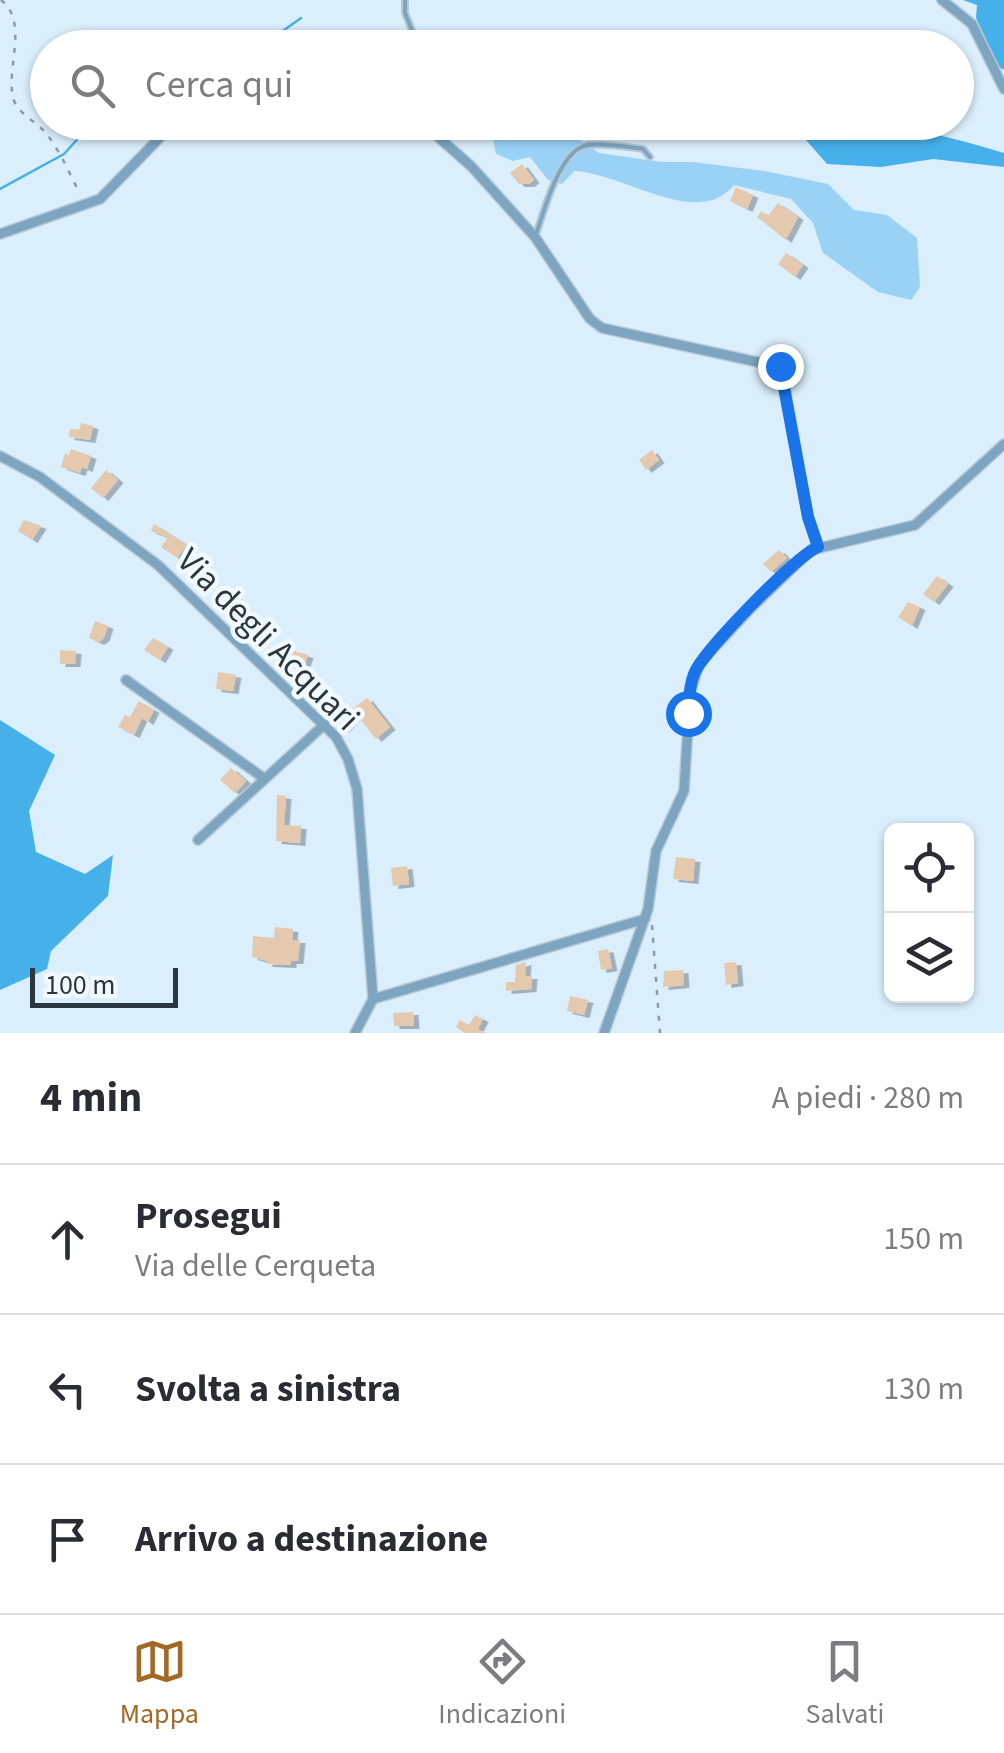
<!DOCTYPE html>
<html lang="it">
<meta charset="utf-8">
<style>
body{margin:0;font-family:"Source Sans 3",sans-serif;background:#f7f7f7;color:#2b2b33}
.controls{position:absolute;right:30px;bottom:30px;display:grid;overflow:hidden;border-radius:15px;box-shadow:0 2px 8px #0004}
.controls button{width:90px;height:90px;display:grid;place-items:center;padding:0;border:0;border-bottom:2px solid #e1e1e2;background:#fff;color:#2b2b33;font:50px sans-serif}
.scale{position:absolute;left:30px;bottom:25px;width:148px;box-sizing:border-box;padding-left:10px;border:5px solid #2a3740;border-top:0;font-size:28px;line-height:35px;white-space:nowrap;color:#2a3740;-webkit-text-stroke:8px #f2f9fd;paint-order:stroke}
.stop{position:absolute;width:30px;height:30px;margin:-22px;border:8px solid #1a73e8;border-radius:50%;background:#fff}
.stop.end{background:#1a73e8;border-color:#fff;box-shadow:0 2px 10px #0008}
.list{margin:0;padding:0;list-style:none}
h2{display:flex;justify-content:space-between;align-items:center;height:130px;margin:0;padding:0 40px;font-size:42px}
h2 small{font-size:32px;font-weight:400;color:#7c7c81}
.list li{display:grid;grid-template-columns:65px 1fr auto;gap:30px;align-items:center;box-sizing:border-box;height:150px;padding:0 40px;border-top:2px solid #e1e1e2}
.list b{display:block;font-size:38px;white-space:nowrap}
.list p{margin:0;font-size:32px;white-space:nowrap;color:#7c7c81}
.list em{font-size:32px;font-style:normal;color:#7c7c81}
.icon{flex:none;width:55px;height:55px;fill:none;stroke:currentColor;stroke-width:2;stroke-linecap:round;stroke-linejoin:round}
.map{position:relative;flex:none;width:1004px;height:1033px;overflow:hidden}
.search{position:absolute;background:#fff;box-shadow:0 2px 8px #0004;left:30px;right:30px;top:30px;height:110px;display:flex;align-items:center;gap:25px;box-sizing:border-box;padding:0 35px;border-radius:55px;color:#7c7c81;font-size:38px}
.sheet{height:580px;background:#fff}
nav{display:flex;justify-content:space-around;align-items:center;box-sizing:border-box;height:140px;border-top:2px solid #e1e1e2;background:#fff;font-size:28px;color:#7c7c81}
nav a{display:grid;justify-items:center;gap:5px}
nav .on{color:#a26926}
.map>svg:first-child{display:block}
.green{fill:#9ad2f6}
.forest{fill:#46b0eb}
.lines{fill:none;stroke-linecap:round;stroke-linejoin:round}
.stream{stroke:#45afea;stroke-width:2.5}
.building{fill:#e4c9af;filter:url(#shadow)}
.lane-casing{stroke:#b7c9d6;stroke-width:8}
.street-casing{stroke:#b7c9d6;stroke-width:12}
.path{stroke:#8a9ba6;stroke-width:2.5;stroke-dasharray:5 8;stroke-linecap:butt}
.lane{stroke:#7da5bf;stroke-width:4}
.street{stroke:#7da5bf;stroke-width:9}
.route{stroke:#1a73e8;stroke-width:12}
.labels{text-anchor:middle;stroke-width:9;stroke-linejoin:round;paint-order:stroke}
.street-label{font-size:35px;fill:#2a3740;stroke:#f2f9fd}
</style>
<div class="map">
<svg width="1004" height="1033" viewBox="0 0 1004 1033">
<defs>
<filter id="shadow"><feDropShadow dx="5.5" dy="3" stdDeviation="0" flood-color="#0004"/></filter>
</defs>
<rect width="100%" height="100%" fill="#daeefb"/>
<path class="green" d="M557,136L576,137L599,153L663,162H693L765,171L828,184L854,210L887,215L917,238L920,287L911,300L878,292L823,253L813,223L791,199L734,185C697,230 625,173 574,171L562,184L548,180L530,157L513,161L496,154L493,138Z"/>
<path class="forest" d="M963,0H1004V70L997,66L976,18L977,5Z
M804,123C828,122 868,117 891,123C928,133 966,141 1004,153V167L933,159L881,167L827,164L806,140L801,129Z
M0,720L55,755L29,811L36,852L85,874L113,855L108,896L51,951L47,969L0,990Z"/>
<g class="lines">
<path class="stream" d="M238,48L277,35L301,18
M0,189L64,154L93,122"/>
</g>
<path class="building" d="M522,164L534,180L529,184H519L510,173Z
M736,187L753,195L747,209L730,201Z
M778,203L798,217L786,240L757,217L761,211L768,216Z
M786,253L803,265L795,277L778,264Z
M81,423L93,426L90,440L69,437L70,429L79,430Z
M71,449L91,456L87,469L82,467L80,473L61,467L65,453L69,455Z
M652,450L659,460L646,470L639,460Z
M106,470L118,480L103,498L91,488Z
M24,520L41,526L32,540L18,531Z
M154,524L187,545L177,558L161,547L168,537L151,531Z
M779,550L787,558L771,572L763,564Z
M937,576L948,584L934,602L923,594Z
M908,602L920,607L912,626L898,617Z
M95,621L108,626L104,638L99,642L89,638Z
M153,638L168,647L160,660L144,650Z
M60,650L76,651L75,664H60Z
M290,650L308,655L304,667L286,662Z
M218,672L236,675L233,691L216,689Z
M367,698L390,727L376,739L357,715L343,730L334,723Z
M139,701L154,710L148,722L142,718L134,735L118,727L125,715L130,717Z
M231,768L246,781L235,793L220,780Z
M277,795L286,796L284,825L301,826L300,843L276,841Z
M676,857L695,859L693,881L673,879Z
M407,866L409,884L393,886L391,868Z
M275,927L293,929L292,940H300L298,961H291V965L267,964V961L252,957L253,936L274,938Z
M608,949L612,968L601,970L598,951Z
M526,962L525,976H532L531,989L506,991V982H515L516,965Z
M736,962L738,983L726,985L724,963Z
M683,970L684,985L663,987L664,971Z
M570,996L588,1000L584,1015L567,1011Z
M413,1012L414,1026H394L393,1013Z
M475,1015L483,1019L478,1029L486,1033H465L456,1027L460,1020L469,1025Z"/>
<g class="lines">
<g class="lane-casing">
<path id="lane" d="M405,0V13L419,48
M535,237C544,213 559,149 588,145C605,143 625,147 643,149L650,157"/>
</g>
<g class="street-casing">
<path id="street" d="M942,0L972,24L1004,89
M421,122L471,166L535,237L590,319L602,328L781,367L808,517L819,547
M0,234L100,199L175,122
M0,456L40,477L158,565L336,737L348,759L357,789L373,999
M126,680L265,779
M198,840L325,724
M355,1033L373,999L645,919
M604,1033L648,909L656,851L684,791L690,693L699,664L751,608L811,550L915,525L1004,444"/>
</g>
<path class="path" d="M1,0C29,22 6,67 13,98C18,114 34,120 45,132C59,149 70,174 80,194
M652,925L660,1033"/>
<use href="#lane" class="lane"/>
<use href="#street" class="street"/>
</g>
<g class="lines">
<path class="route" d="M688,713C689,700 689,686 694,674C703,651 796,556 818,547L808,517L780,366"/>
</g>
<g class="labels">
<g class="street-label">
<text transform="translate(269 639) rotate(45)" y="12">Via degli Acquari</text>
</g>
</g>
</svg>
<div class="controls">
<button><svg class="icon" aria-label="locate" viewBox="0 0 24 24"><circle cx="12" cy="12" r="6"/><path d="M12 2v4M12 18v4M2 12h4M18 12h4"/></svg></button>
<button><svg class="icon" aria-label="layers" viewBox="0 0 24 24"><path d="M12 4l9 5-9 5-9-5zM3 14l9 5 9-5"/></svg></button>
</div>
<div class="scale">100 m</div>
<div class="stop" style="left:688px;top:713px"></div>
<div class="stop end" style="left:780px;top:366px"></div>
<div class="search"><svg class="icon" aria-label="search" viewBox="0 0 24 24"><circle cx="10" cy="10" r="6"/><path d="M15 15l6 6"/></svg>Cerca qui</div>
</div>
<section class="sheet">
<h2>4 min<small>A piedi · 280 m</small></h2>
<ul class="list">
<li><svg class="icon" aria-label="ahead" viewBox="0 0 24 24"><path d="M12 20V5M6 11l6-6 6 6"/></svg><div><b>Prosegui</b><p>Via delle Cerqueta</p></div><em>150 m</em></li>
<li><svg class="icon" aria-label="left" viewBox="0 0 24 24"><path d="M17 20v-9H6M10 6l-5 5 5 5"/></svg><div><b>Svolta a sinistra</b></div><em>130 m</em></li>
<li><svg class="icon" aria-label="arrive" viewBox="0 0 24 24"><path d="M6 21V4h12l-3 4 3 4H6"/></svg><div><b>Arrivo a destinazione</b></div></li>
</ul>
</section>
<nav>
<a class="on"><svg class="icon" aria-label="map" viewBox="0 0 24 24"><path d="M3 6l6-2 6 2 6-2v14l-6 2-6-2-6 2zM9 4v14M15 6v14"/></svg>Mappa</a>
<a><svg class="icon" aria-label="directions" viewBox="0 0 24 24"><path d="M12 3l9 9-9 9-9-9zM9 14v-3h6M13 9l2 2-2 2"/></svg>Indicazioni</a>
<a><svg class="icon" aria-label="saved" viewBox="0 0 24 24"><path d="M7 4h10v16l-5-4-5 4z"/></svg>Salvati</a>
</nav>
